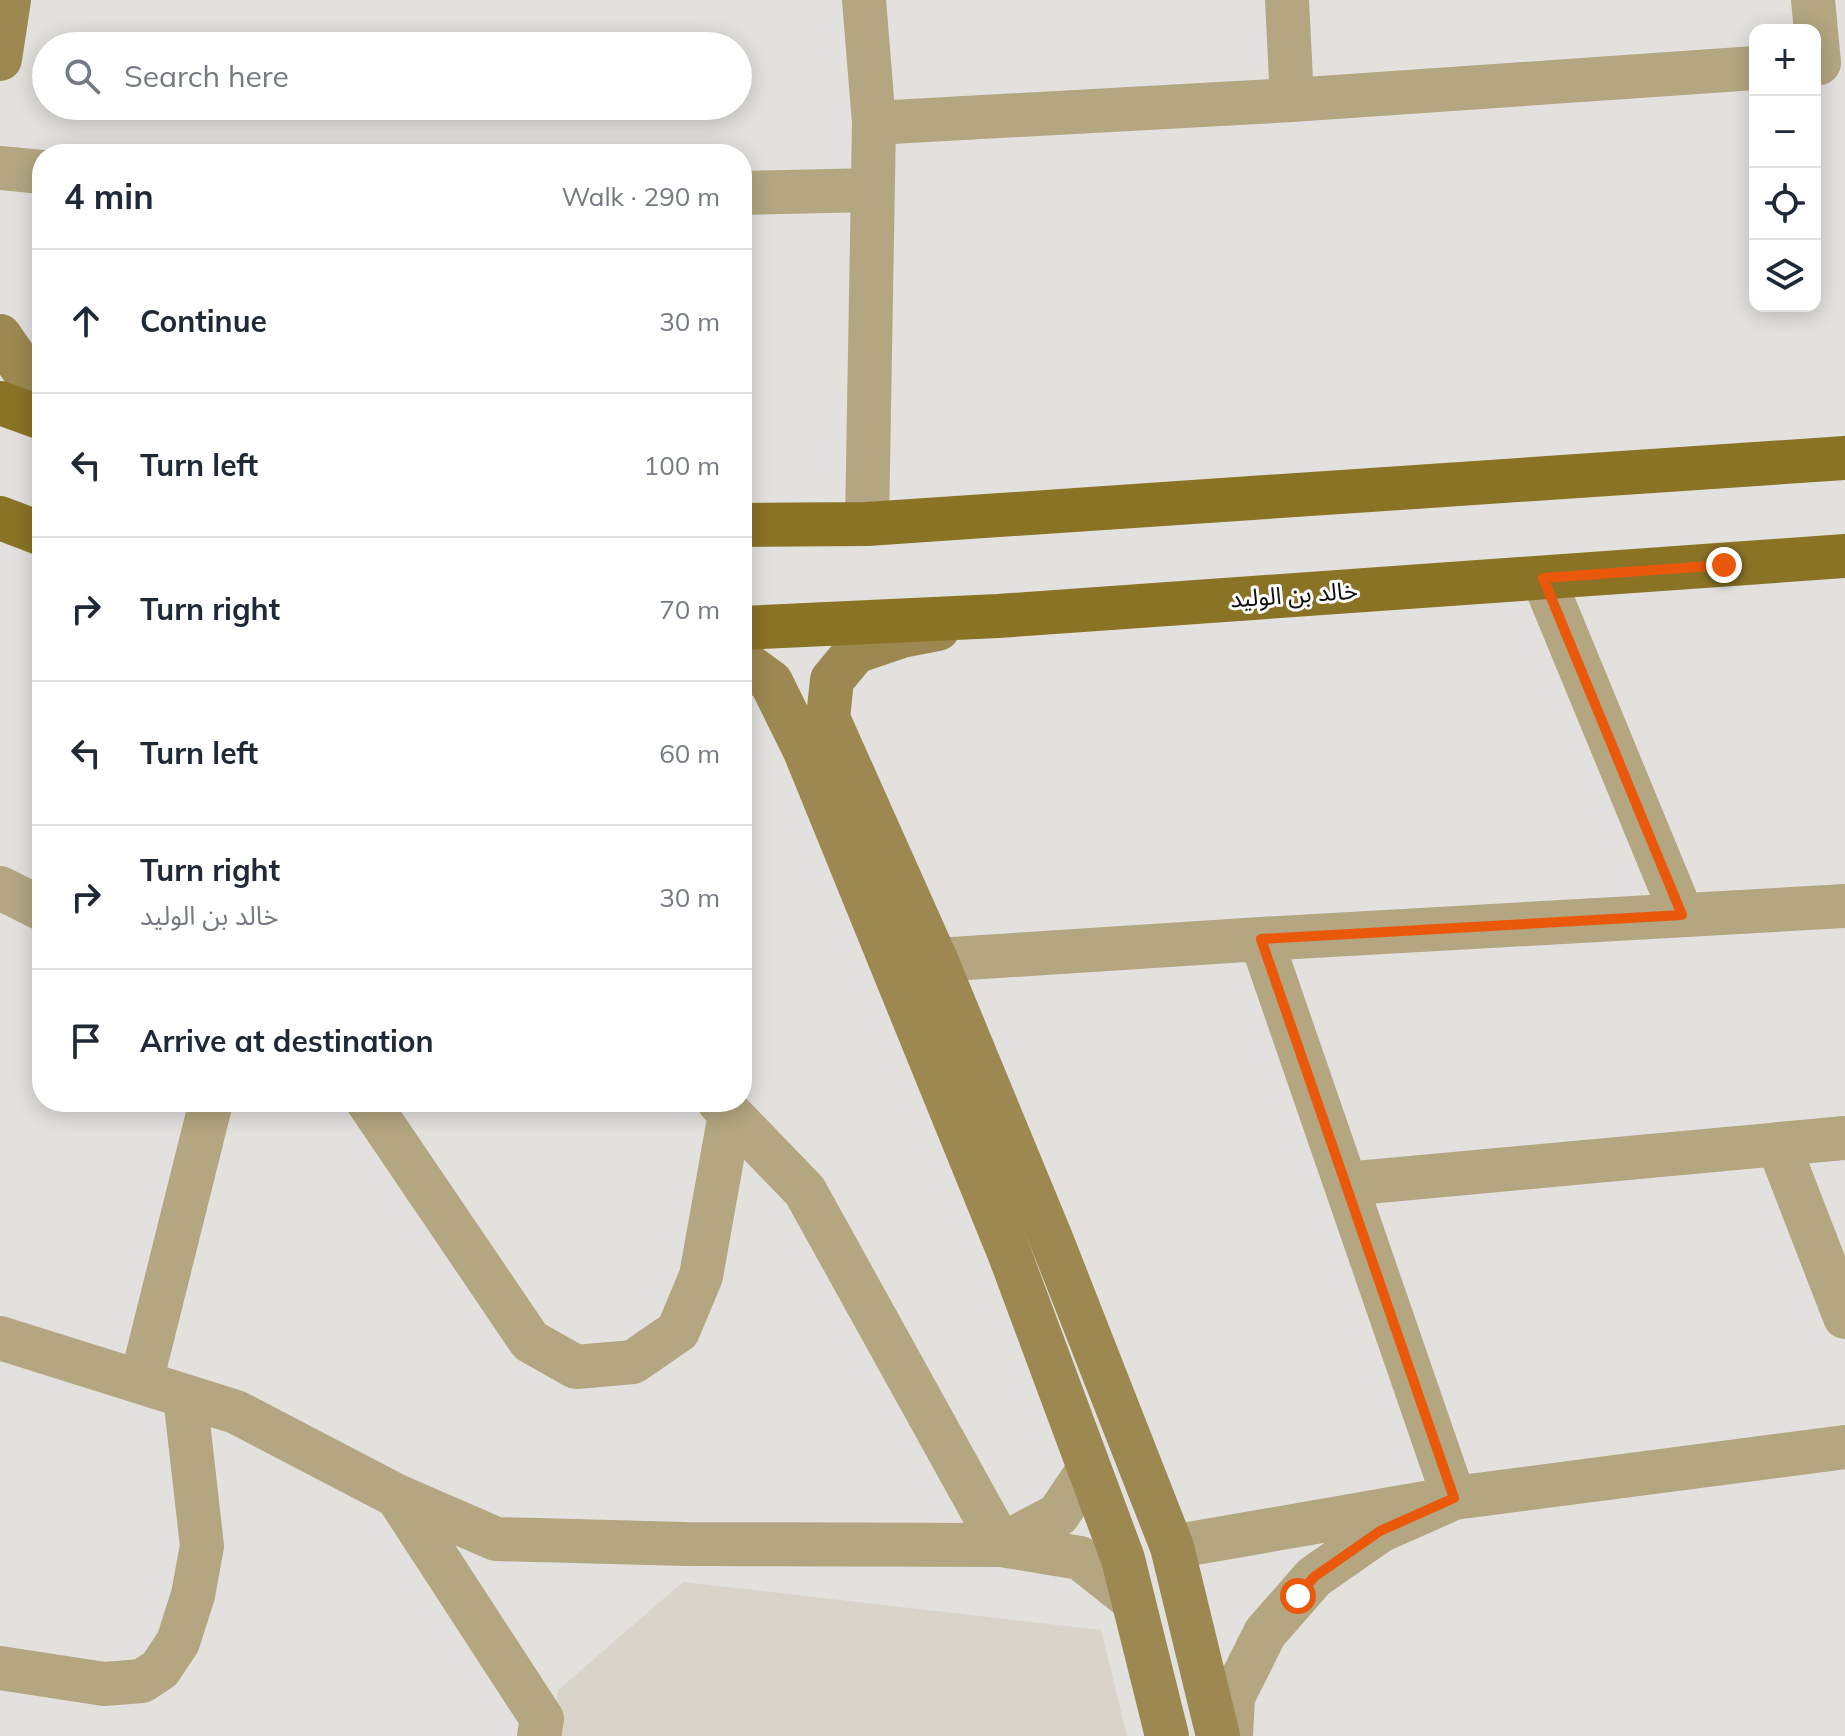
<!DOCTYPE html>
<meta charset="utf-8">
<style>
body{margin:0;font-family:Mulish,"Noto Sans Arabic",sans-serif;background:#f6f6f7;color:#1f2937}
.controls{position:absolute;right:24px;top:24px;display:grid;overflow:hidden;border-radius:16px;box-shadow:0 4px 20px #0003}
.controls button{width:72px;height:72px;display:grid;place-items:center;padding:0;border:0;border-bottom:2px solid #e0e1e3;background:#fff;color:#1f2937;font:40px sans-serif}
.stop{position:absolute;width:24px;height:24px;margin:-18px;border:6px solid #ea580c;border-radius:50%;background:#fff}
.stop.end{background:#ea580c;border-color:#fff;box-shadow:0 2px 8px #0008}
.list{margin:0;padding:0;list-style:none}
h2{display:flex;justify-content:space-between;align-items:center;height:104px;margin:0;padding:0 32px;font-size:34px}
h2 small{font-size:26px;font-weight:400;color:#747a83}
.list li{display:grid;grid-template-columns:52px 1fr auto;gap:24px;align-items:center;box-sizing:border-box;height:144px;padding:0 32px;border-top:2px solid #e0e1e3}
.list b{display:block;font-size:30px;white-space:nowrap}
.list p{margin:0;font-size:26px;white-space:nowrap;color:#747a83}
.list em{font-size:26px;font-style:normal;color:#747a83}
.icon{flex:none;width:44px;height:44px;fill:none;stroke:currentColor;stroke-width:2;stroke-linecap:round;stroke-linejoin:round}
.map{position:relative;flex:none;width:1845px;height:1736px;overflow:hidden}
.search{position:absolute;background:#fff;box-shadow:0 4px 20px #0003;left:32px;top:32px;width:720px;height:88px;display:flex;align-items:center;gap:20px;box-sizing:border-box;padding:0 28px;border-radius:44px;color:#747a83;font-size:30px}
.panel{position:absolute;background:#fff;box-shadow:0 4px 20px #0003;left:32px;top:144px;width:720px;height:968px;border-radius:32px}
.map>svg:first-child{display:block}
.built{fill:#d8d4ca}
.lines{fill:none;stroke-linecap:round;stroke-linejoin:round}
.minor{stroke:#b3a681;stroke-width:44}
.secondary{stroke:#9c8850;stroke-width:44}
.primary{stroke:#8b7326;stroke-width:44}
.route{stroke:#ea580c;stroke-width:10}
.labels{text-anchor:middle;stroke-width:6;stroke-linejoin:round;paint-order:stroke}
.street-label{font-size:24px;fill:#0f0f0e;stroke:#fff}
</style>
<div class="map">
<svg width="1845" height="1736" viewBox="0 0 1845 1736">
<rect width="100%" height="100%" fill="#e2e1de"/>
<path class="built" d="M683,1582L1101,1630L1127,1736H554L558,1690Z"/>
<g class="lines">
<path class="minor" d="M864,0L874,123L867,524
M1287,0L1292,100
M1813,0L1819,63
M874,123L1292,100L1755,68
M0,168L42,172
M742,193L872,190
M1543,578L1682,915
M0,888L42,909
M936,960L1261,939L1845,906
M368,1102L530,1341L576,1367L633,1362L678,1331L701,1276L730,1114
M719,1102L805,1191L1001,1545L1058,1515L1089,1469
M1778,1144L1845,1317
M1346,1184L1845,1138
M0,1338L236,1412L397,1496L542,1719L539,1736
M141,1382L211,1102
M397,1496L496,1539L686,1544L1001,1545L1080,1558L1133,1600
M1172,1547L1454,1498L1261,939
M0,1668L104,1684L142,1681L160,1669L178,1642L193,1595L202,1546L185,1396
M1231,1736L1233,1697L1265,1633L1314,1577L1380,1531L1454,1498L1845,1447"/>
<path class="secondary" d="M0,59L9,0
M0,336L33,384L42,391
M938,629L902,636L855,652L832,680L828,718L936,960L1052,1241L1172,1547L1218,1736
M742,661L771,682L805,751L1010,1255L1123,1559L1167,1736"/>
<path class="primary" d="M0,403L42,418
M0,518L42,534
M742,525L867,524L1845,458
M742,628L998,616L1845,556"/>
</g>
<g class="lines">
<path class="route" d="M1298,1596L1314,1577L1380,1531L1454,1498L1261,939L1682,915L1543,578L1724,565"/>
</g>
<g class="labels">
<g class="street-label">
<text transform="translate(1294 595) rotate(-4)" y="8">خالد بن الوليد</text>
</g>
</g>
</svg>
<div class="controls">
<button>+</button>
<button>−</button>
<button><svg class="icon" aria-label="locate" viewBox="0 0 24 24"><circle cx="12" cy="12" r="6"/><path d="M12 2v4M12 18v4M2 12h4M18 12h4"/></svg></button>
<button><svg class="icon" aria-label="layers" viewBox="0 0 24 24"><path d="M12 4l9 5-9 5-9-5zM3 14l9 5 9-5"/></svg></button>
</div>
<div class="stop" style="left:1298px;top:1596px"></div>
<div class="stop end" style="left:1724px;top:565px"></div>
<div class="search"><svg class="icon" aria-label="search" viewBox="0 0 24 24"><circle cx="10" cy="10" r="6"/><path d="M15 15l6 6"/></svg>Search here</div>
<section class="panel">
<h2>4 min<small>Walk · 290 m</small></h2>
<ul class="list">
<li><svg class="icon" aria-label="ahead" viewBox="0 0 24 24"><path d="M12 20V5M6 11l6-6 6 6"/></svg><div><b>Continue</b></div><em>30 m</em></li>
<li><svg class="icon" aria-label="left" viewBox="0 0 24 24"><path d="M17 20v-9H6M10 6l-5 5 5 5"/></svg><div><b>Turn left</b></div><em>100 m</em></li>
<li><svg class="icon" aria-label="right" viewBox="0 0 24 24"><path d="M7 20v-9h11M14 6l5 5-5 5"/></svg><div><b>Turn right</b></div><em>70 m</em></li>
<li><svg class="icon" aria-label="left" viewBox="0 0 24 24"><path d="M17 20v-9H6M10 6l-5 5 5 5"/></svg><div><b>Turn left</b></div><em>60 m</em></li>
<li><svg class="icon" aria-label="right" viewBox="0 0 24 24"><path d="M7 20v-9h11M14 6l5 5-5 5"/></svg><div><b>Turn right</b><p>خالد بن الوليد</p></div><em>30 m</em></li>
<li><svg class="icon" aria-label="arrive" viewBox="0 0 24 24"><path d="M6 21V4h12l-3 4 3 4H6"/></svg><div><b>Arrive at destination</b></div></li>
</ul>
</section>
</div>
